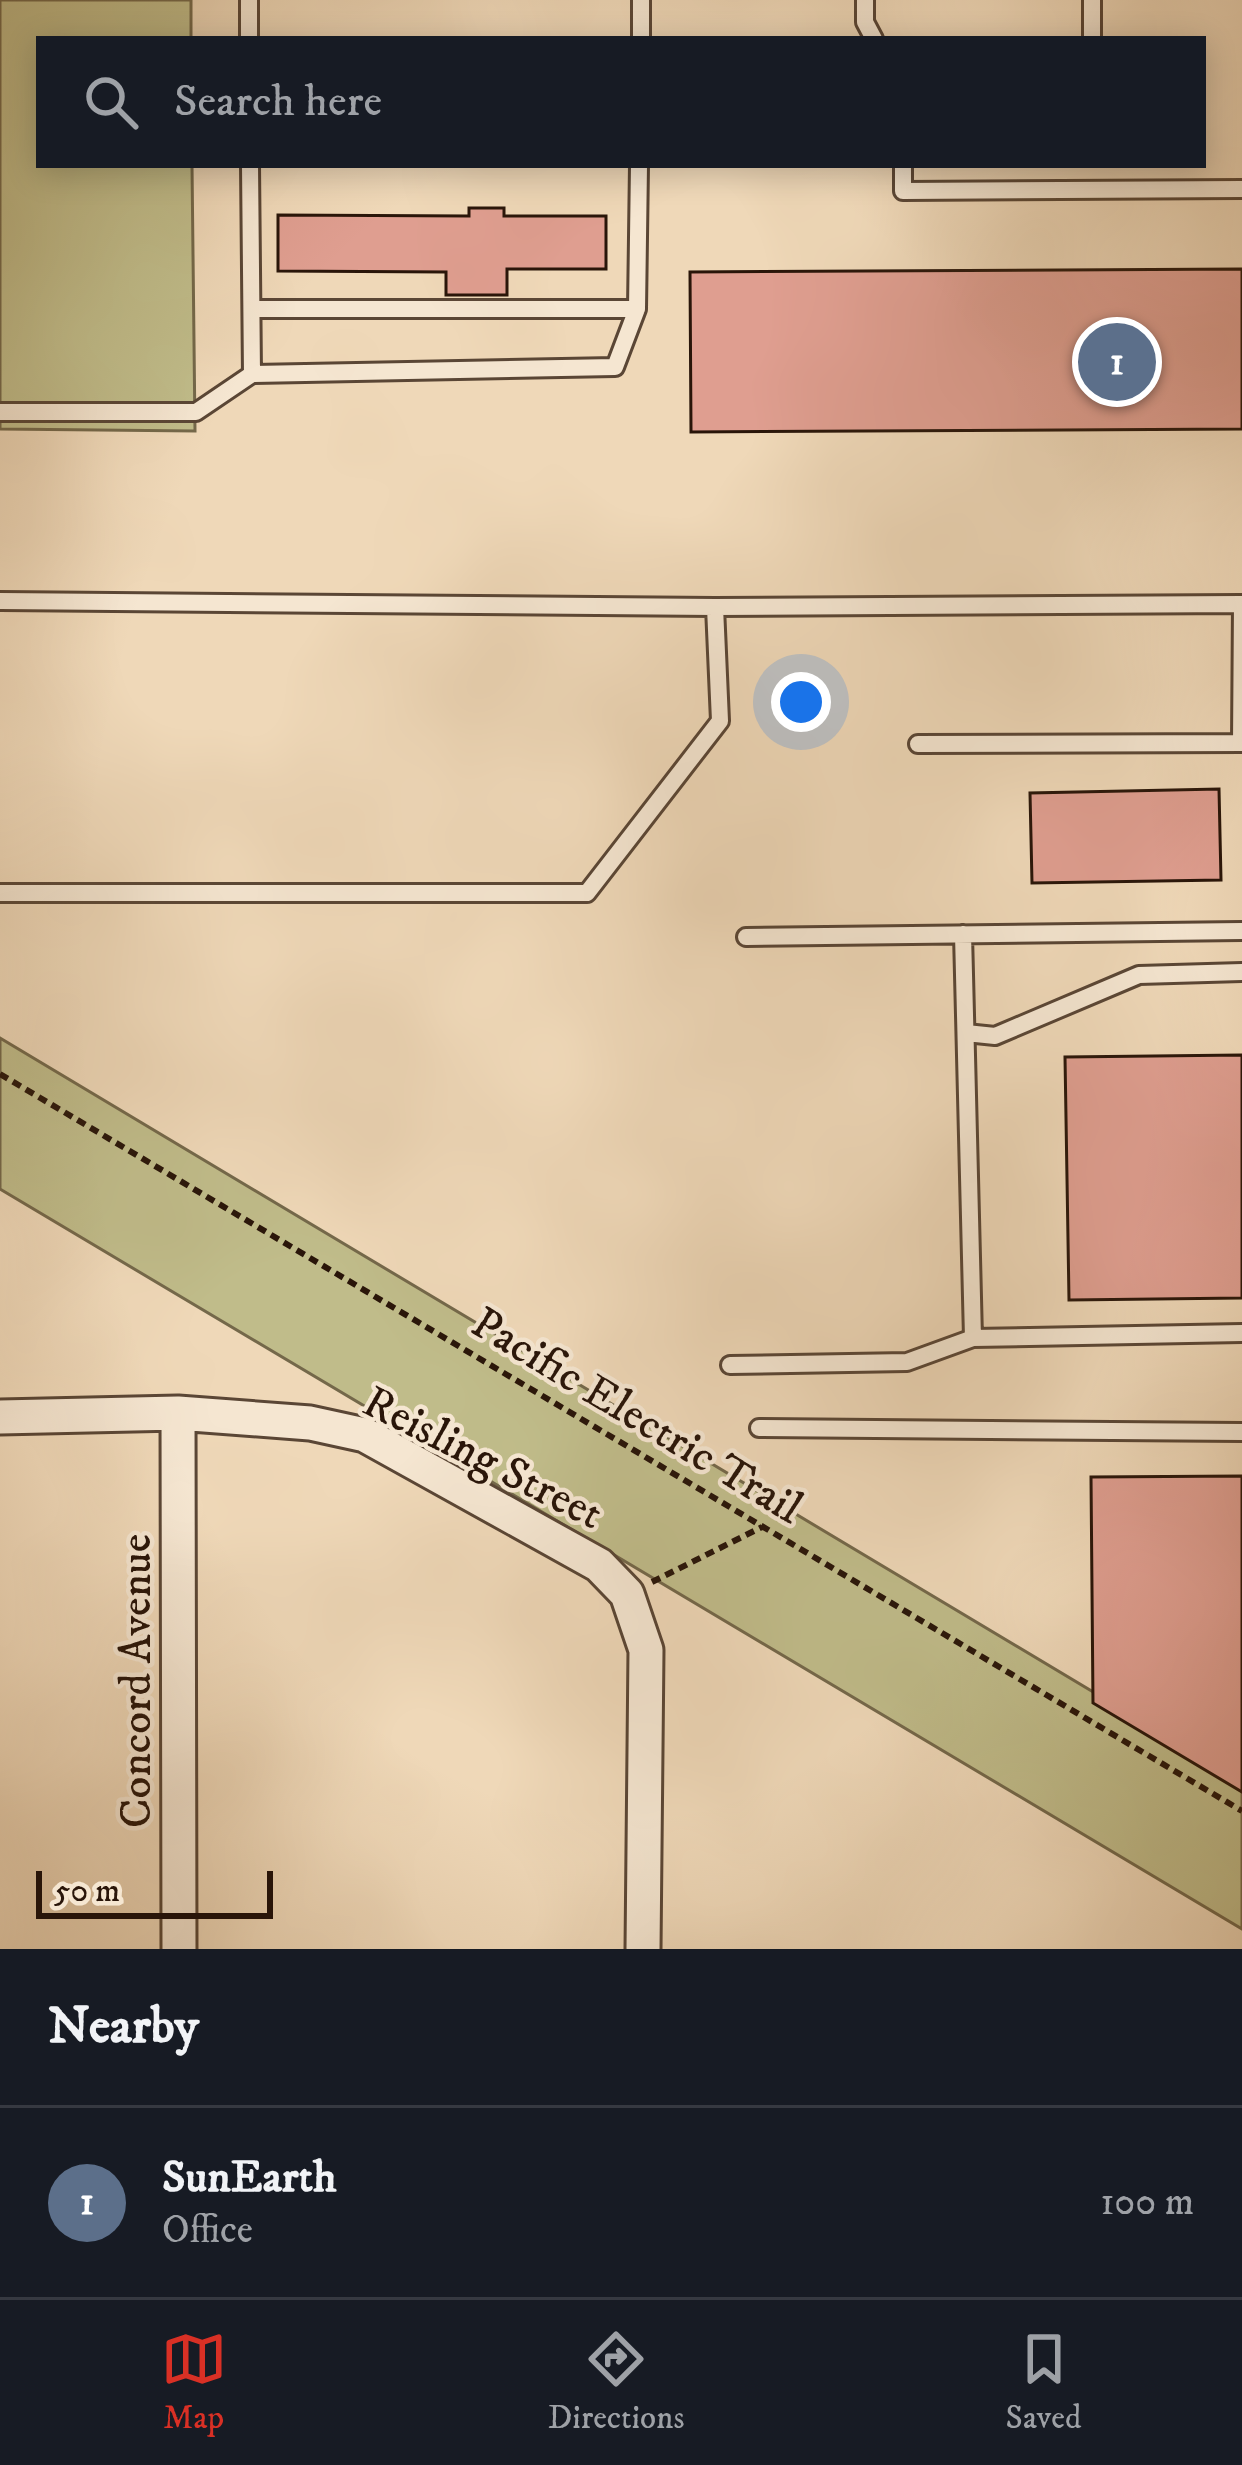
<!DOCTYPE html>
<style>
body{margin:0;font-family:"IM FELL DW Pica",serif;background:#20242c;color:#f1f3f6}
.scale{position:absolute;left:36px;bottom:30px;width:237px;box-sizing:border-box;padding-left:12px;border:6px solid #291509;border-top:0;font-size:33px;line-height:42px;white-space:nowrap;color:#291509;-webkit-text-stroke:9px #f5e6d1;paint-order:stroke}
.you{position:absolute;left:801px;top:702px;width:42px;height:42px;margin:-30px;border:9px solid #fff;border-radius:50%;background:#1a73e8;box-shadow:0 0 0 18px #1a73e833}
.badge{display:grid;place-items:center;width:78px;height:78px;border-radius:50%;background:#d93025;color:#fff;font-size:39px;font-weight:700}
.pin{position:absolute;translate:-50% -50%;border:6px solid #fff;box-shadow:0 3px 12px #0006}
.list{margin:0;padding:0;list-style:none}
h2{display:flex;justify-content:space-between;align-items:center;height:156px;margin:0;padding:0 48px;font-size:51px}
h2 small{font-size:39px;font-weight:400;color:#9ea1a6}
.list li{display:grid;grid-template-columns:78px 1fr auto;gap:36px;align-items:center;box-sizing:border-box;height:192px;padding:0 48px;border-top:3px solid #363941}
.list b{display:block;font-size:45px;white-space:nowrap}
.list p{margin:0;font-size:39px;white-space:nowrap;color:#9ea1a6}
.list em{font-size:39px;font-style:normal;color:#9ea1a6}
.icon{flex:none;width:66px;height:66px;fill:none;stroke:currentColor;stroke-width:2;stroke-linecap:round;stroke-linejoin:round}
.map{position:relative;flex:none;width:1242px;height:1949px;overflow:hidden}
.search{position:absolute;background:#171b24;box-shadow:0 6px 30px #0003;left:36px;right:36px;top:36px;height:132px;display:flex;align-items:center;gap:30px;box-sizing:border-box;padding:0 42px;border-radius:0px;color:#9ea1a6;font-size:45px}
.sheet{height:348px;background:#171b24}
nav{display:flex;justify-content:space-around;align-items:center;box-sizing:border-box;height:168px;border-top:3px solid #363941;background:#171b24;font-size:33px;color:#9ea1a6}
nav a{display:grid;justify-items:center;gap:6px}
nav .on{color:#d93025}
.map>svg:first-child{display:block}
.green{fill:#c0bc8a;stroke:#74684a;stroke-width:3}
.building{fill:#df9e90;stroke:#291509;stroke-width:3}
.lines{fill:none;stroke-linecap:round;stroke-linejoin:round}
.lane-casing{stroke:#5a4635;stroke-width:22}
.street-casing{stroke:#5a4635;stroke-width:39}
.path{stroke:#291509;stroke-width:6;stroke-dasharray:9 6;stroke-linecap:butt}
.lane{stroke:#f5e6d1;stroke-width:16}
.street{stroke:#f5e6d1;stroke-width:33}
.labels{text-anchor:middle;stroke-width:9;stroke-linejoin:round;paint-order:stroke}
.street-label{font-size:45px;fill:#291509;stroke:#f5e6d1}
</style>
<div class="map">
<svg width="1242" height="1949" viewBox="0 0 1242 1949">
<rect width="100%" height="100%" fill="#efd8b8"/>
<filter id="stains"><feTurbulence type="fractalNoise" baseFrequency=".00167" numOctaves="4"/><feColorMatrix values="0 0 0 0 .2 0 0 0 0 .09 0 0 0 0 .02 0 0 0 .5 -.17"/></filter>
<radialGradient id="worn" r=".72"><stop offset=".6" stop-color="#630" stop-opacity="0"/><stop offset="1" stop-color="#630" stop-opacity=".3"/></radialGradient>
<path class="green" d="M0,0H191V39H39V165H192L195,431L0,429Z
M0,1038L1242,1781V1929L0,1189Z"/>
<path class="building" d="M469,208H504V216H606V269H507V295H446V272L278,271V215L469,216Z
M1242,269V429L691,432L690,272Z
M1219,789L1221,880L1032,883L1030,793Z
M1242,1055V1298L1069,1300L1065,1057Z
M1242,1476V1792L1093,1703L1091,1477Z"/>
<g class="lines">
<g class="lane-casing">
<path id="lane" d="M249,0V39
M865,0V22L874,39
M1092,0V39
M641,39V0
M250,165L252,374
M903,165V191L1242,189
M252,309H637
M0,412H196L252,374L615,367L637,309L639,165
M0,601L715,607L720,721L587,893H0
M715,607L1241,604
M1241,743L1242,604
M918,744L1242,743
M963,934L973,1338
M746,937L1242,931
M966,1033L995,1036L1139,975L1242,972
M730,1365L907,1362L973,1338L1242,1333
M759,1428L1242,1432"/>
</g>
<g class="street-casing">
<path id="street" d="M178,1413L179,1949
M0,1417L178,1413L310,1423L365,1435L599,1565L627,1594L646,1650L643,1949"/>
</g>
<path class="path" d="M0,1074L1242,1811
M652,1582L762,1527"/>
<use href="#lane" class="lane"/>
<use href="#street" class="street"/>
</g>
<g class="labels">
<g class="street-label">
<text transform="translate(638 1414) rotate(31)" y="16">Pacific Electric Trail</text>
<text transform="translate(484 1456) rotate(27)" y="16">Reisling Street</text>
<text transform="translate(134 1681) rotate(-90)" y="16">Concord Avenue</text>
</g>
</g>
<rect width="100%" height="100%" filter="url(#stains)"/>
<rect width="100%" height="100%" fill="url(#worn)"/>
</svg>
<div class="scale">50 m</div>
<div class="you"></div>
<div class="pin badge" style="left:1117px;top:362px;background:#5c6f8a">1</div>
<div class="search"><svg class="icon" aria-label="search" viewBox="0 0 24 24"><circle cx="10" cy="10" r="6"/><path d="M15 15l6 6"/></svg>Search here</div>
</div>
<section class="sheet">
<h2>Nearby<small></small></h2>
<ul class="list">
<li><span class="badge" style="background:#5c6f8a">1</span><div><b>SunEarth</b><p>Office</p></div><em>100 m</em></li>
</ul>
</section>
<nav>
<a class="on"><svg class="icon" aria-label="map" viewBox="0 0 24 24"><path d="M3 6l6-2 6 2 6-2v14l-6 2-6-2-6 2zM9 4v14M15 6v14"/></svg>Map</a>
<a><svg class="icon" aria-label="directions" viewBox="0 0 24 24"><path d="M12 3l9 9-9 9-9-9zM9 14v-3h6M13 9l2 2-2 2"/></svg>Directions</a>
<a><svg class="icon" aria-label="saved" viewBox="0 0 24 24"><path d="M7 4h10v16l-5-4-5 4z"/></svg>Saved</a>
</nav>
